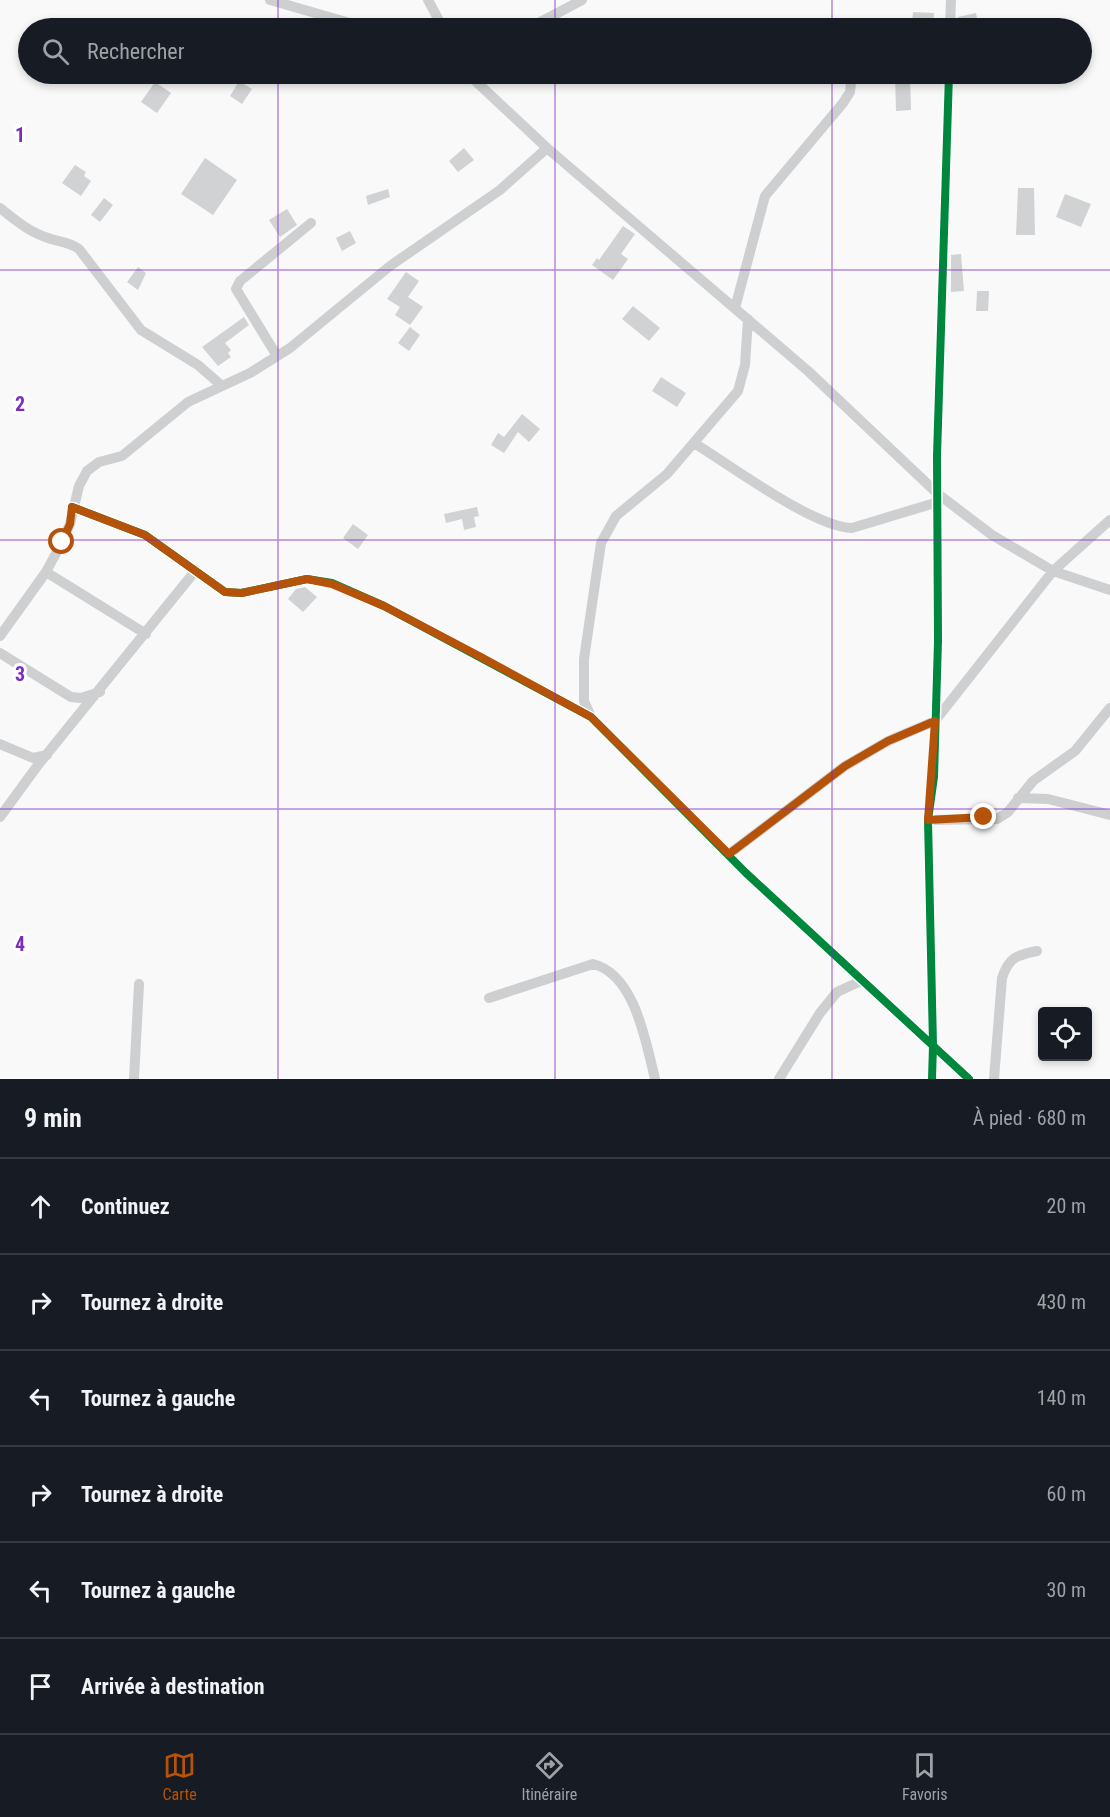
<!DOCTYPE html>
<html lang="fr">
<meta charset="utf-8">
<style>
body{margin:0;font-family:"Roboto Condensed",sans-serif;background:#242831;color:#f1f3f6}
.controls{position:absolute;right:18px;bottom:18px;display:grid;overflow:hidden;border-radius:6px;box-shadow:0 3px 9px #0003}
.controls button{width:54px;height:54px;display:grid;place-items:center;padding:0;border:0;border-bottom:2px solid #363941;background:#171b24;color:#f1f3f6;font:30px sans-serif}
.stop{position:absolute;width:18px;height:18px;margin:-14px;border:4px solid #b45309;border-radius:50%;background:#fff}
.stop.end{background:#b45309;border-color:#fff;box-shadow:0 2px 6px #0008}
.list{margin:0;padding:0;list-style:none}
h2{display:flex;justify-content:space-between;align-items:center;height:78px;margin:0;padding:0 24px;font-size:26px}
h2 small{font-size:20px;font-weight:400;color:#9ea1a6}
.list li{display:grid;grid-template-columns:39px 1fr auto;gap:18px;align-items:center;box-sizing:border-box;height:96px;padding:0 24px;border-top:2px solid #363941}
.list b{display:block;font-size:22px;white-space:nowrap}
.list em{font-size:20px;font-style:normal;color:#9ea1a6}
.icon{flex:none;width:33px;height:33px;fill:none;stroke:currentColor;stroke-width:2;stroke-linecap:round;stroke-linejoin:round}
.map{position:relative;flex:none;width:1110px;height:1079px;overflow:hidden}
.search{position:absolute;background:#171b24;box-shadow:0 3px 9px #0003;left:18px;right:18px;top:18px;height:66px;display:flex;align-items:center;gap:15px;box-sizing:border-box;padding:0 21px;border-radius:33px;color:#9ea1a6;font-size:22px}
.sheet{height:654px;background:#171b24}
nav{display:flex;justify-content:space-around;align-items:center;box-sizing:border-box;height:84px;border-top:2px solid #363941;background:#171b24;font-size:16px;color:#9ea1a6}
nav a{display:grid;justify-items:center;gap:3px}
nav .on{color:#b45309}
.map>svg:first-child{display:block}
.building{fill:#d0d2d3}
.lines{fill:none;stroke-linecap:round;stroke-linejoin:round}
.minor{stroke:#cecfd0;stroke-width:10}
.cycleway-casing{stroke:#fff;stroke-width:11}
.cycleway{stroke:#00873e;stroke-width:8}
.route{stroke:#b45309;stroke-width:8}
.grid{fill:none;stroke:#7b2cbf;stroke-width:1.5;stroke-opacity:0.55}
.grid-label{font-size:20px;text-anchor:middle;font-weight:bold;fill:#7b2cbf;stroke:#fff;stroke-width:6;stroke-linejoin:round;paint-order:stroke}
</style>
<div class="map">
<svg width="1110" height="1079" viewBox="0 0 1110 1079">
<rect width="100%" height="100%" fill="#f9f9f9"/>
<path class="building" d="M913,12L934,13L933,24L912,23Z
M976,13L979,28H957L958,17Z
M895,76H910L911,110L896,111Z
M239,81L252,89L242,104L230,96Z
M155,82L171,93L157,113L141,102Z
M464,148L474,160L458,172L449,161Z
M205,158L237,180L213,215L181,194Z
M75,165L86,172L84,176L91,181L81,196L62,183Z
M1018,188H1034L1035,235H1016Z
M388,189L390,197L368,205L366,196Z
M1065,194L1091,204L1081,227L1056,217Z
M104,198L113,205L100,222L91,215Z
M287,209L297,225L280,237L269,220Z
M623,226L635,234L621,254L628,259L613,280L592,265L597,258L599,260Z
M350,231L356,243L342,251L336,238Z
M961,254L964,291L951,292V255Z
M138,267L146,273L138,290L127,282Z
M406,272L419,281L408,297L423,307L410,325L395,315L400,307L387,299Z
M977,291H989L988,311H976Z
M633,306L660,328L649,341L622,319Z
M244,317L249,325L225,343L231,350L228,353L231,357L218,366L202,347Z
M410,327L420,335L409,351L398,343Z
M661,377L686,393L677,407L652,391Z
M522,414L540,429L529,442L518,432L504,453L491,445L498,433L504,437Z
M477,507L479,516L474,517L476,527L464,530L462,519L446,523L444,514Z
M353,524L368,535L358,549L343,538Z
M305,587L317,597L303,612L288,599L296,589Z"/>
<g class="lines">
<path class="minor" d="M270,0L367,28
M428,0L443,28
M529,28L582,0
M875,28H902
M950,28L951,0
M468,74L547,148L808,371L938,494L992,535L1053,571L1110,590
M0,208C15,220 29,232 48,238C59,242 69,242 79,249L141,330L198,365L222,386
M735,308L765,196L843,103L850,92L852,74
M277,356L236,289L240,281L311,223
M694,443C730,465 813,527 852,528L938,502
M72,507L145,535L225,592L241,593L307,579L332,583L384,606L591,717L746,873L969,1079
M46,572L146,634
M0,636L46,572L62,542L70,524L79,486L87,471L99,462L122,456L188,402L250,373L290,348L390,266L500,190L547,148
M0,653L71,697L81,698L100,692
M591,717L584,701V659L601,543L616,516L667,474L738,391L745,365L748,319
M0,744L33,758L47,755
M1018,798L1048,799L1110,815
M0,817L38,765L196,570
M928,820L997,819L1008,812L1033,781L1075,751L1110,708
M729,854L845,766L888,741L935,721L1053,571L1110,520
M489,998L593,964C635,974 646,1043 655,1079
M134,1079L139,984
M779,1079L820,1013L837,992L861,981
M932,1079L933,1045L928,820L934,777L938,641L937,456L949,74
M994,1079L1002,978C1009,957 1017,955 1037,951"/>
<g class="cycleway-casing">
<path id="cycleway" d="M72,507L145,535L225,592L241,593L307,579L332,583L384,606L591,717L746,873L969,1079
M932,1079L933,1045L928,820L934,777L938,641L937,456L949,74"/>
</g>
<use href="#cycleway" class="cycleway"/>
</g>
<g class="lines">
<path class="route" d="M62,542L70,524L72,507L145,535L225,592L242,593L307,579L332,584L384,606L481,657L591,717L729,854L845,766L888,741L935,721L928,820L984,817"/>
</g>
<path class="grid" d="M278,0V28M555,0V28M832,0V28M278,74V1079M555,74V1079M832,74V1079M0,270H1110M0,540H1110M0,809H1110"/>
<g class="grid-label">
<text x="20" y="142">1</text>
<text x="20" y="411">2</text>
<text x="20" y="681">3</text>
<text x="20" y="951">4</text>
</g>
</svg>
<div class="controls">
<button><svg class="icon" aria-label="locate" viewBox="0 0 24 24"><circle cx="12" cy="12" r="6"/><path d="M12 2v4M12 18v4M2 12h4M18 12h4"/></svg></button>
</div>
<div class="stop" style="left:62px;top:542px"></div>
<div class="stop end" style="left:984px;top:817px"></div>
<div class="search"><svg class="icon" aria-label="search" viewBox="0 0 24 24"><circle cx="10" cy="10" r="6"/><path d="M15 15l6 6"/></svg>Rechercher</div>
</div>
<section class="sheet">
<h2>9 min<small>À pied · 680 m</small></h2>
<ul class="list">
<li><svg class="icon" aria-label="ahead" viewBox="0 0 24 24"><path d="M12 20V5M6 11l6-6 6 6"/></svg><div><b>Continuez</b></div><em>20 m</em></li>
<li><svg class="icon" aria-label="right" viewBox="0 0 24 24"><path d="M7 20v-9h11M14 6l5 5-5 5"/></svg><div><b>Tournez à droite</b></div><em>430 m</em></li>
<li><svg class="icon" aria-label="left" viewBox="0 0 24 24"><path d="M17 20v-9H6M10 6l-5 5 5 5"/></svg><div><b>Tournez à gauche</b></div><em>140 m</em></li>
<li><svg class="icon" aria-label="right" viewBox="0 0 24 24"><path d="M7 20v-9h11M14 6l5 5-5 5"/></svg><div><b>Tournez à droite</b></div><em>60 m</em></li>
<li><svg class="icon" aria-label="left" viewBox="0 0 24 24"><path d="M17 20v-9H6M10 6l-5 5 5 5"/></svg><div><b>Tournez à gauche</b></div><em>30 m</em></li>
<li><svg class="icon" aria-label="arrive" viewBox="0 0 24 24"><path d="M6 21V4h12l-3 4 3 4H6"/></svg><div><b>Arrivée à destination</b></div></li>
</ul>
</section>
<nav>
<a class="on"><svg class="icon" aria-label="map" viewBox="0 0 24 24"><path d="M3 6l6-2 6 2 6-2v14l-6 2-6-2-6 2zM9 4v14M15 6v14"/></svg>Carte</a>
<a><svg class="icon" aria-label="directions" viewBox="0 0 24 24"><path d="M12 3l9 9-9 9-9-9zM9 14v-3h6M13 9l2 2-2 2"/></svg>Itinéraire</a>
<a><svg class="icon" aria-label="saved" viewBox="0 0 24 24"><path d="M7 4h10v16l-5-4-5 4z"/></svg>Favoris</a>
</nav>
